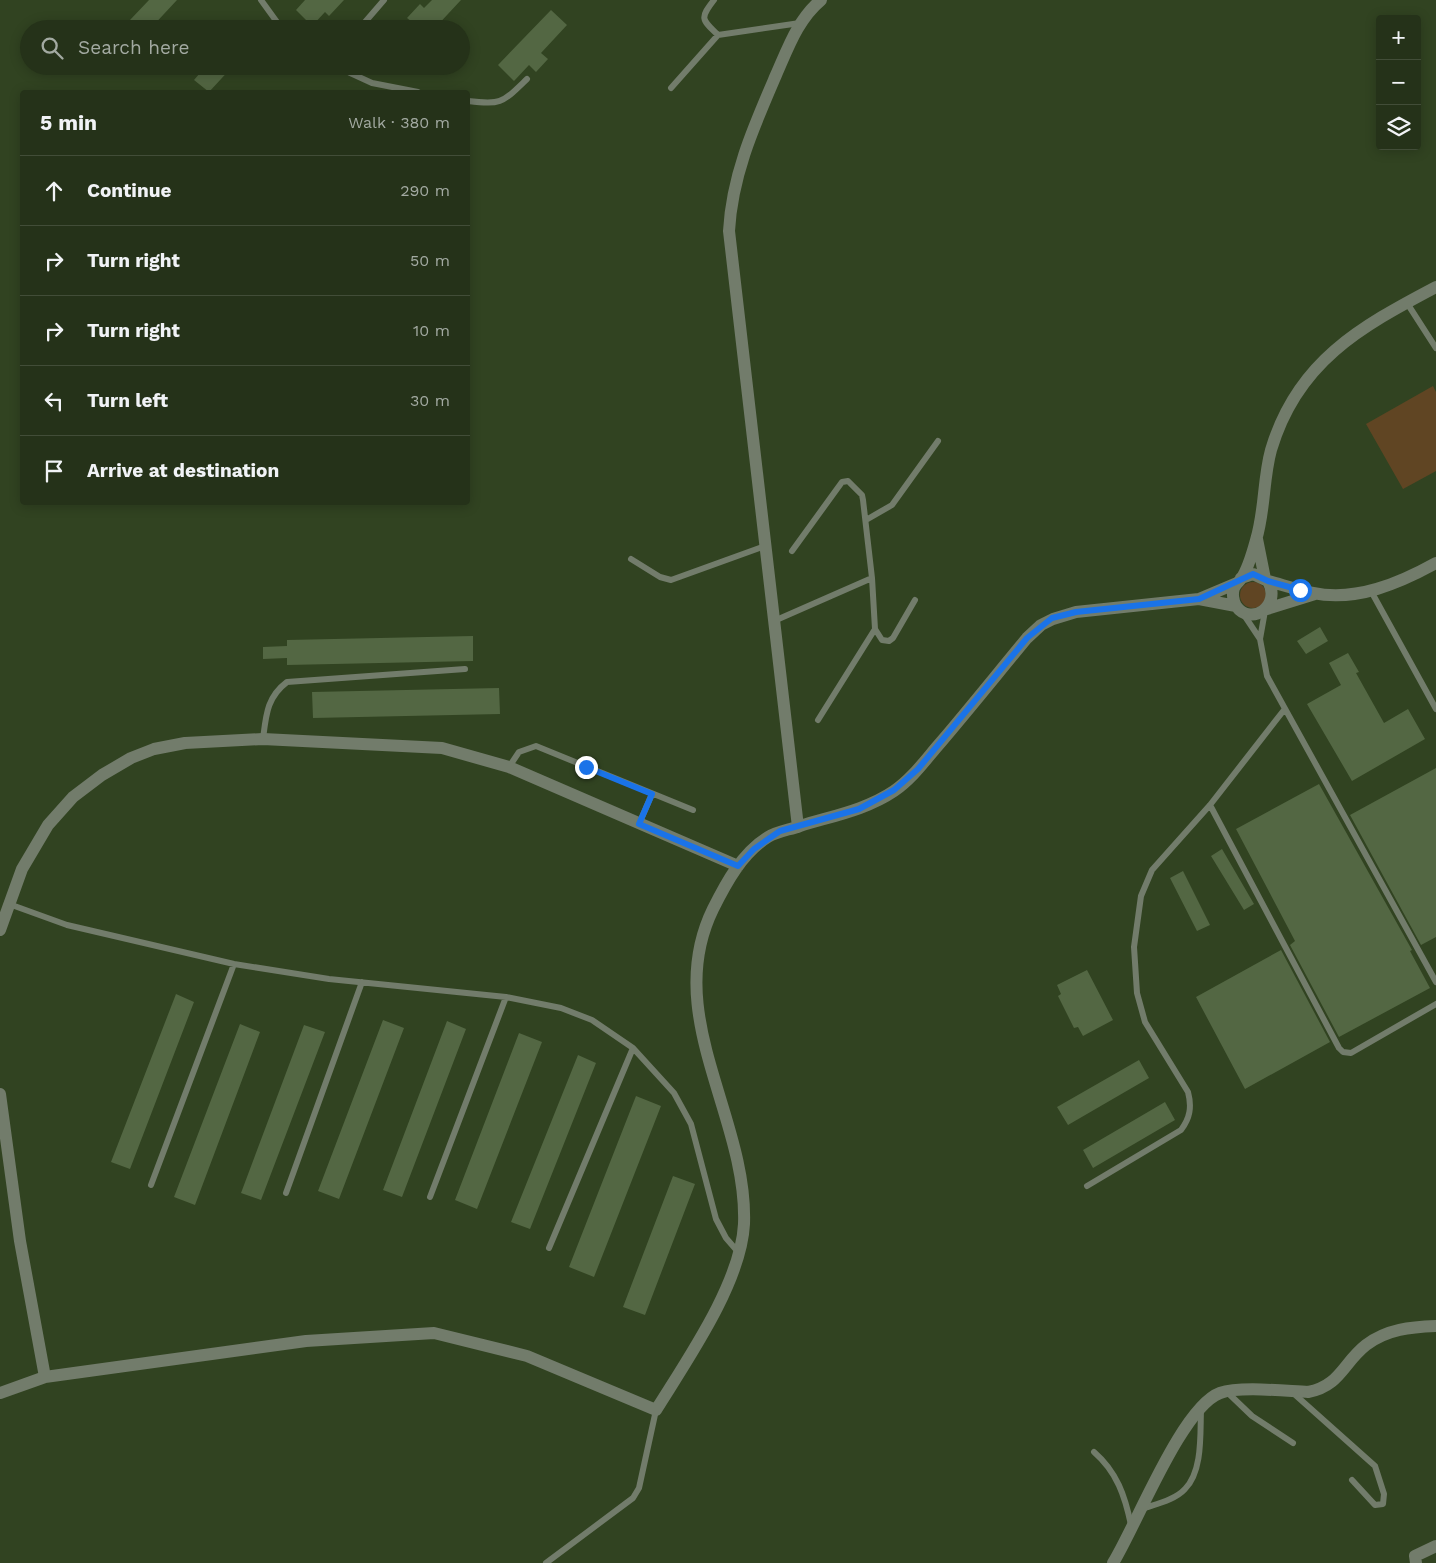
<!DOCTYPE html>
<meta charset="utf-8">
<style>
body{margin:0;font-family:"Work Sans",sans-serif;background:#313e26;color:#f1f3f6}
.controls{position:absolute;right:15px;top:15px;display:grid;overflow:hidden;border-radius:5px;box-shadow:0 2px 12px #0003}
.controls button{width:45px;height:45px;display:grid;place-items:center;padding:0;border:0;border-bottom:1px solid #424d38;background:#253219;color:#f1f3f6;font:25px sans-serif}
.stop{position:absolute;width:15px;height:15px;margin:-11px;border:4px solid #1a73e8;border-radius:50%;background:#fff}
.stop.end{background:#1a73e8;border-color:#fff;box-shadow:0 1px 5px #0008}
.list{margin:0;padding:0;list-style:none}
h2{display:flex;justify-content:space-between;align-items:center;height:65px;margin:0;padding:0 20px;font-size:21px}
h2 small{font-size:16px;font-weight:400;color:#a3aaa2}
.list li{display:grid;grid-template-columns:32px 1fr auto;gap:15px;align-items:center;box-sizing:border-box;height:70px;padding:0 20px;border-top:1px solid #424d38}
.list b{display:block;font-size:19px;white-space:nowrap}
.list em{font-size:16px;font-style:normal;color:#a3aaa2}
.icon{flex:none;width:28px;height:28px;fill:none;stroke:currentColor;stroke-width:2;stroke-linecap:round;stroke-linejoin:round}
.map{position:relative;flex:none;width:1436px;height:1563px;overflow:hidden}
.search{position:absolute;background:#253219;box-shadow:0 2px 12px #0003;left:20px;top:20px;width:450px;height:55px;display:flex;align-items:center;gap:12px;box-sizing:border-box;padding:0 18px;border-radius:28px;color:#a3aaa2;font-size:19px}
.panel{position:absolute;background:#253219;box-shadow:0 2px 12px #0003;left:20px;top:90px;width:450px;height:415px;border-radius:5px}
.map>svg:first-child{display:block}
.green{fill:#604523}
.building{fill:#536743}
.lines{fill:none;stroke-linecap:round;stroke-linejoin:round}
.lane{stroke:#727c6b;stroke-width:6}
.street{stroke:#727c6b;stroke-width:12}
.route{stroke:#1a73e8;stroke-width:6}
</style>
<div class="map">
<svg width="1436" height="1563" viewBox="0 0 1436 1563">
<rect width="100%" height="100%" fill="#314321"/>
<path class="green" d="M1433,386L1436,392V471L1403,489L1366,424Z
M1240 595a13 13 0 1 1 26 0a13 13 0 1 1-26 0Z"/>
<path class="building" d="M149,0H177L150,29H140L130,20Z
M305,0H344L329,16L325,12L312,26L296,10Z
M432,0H461L434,29H405L412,22L407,18L420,4L424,8Z
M551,10L567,25L541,53L548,59L536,72L529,65L514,81L498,65Z
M206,66H233L209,92L194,80Z
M1320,627L1328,641L1306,654L1297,641Z
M473,636V661L287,665V658L263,659V647L287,646V640Z
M1348,653L1359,672L1356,673L1384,723L1408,709L1425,739L1352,781L1307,704L1341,685L1329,663Z
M499,688L500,714L313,718L312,692Z
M1436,768V937L1421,945L1350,815Z
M1319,784L1412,950L1410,951L1430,988L1339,1037L1290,945L1295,941L1236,829Z
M1222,849L1254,904L1244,910L1211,856Z
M1183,871L1210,925L1197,931L1170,878Z
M1281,950L1330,1042L1245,1089L1196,997Z
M1087,970L1113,1020L1083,1036L1078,1027L1074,1028L1058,996L1061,994L1057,985Z
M176,994L194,1002L130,1169L111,1162Z
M383,1020L404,1028L339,1199L318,1191Z
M447,1021L466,1029L402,1197L383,1190Z
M240,1024L260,1032L195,1205L174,1197Z
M304,1025L325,1032L261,1200L241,1193Z
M519,1033L542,1042L477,1209L455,1200Z
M578,1055L596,1063L530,1229L511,1222Z
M1139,1060L1149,1078L1068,1125L1057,1107Z
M636,1096L661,1106L594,1277L569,1267Z
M1165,1102L1175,1120L1093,1168L1083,1150Z
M673,1176L695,1184L645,1315L623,1307Z"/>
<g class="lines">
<path class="lane" d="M261,0L282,29
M714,0C700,18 701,19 718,35
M359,29L384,0
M335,66L372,83L418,92
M671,88L718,35L800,23
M468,101C502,105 502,103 527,79
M1407,303L1436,348
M866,520L892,505L938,441
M631,559L660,577L671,580L765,546
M872,578L875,629L882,640L889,641L893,638L915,600
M1371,591L1436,709
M1265,611L1260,639L1267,676L1436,982
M1244,615L1260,639
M774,621L872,578L863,500L862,495L848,481L842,482L792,551
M818,720L875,629
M263,739C266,715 267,697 287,682L465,669
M509,767L519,752L536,746L693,810
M1210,805L1339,1048L1343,1052L1351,1053L1436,1004
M639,824L652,794
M9,904L67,925L234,964L329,979L506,997L561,1008L592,1020L633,1048L674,1093L691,1124L716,1219L726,1238L739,1253
M151,1185L234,964
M1087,1186L1181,1130C1190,1118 1192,1107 1188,1092L1145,1022L1137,993L1134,947L1141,896L1152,870L1210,805L1284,710
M286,1193L362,982
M430,1197L506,997
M549,1248L633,1048
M1227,1392L1252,1416L1293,1443
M1292,1392L1375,1466L1384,1494L1383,1504L1375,1505L1352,1480
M1094,1452C1117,1472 1125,1496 1131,1525
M1142,1509C1156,1504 1175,1500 1185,1489C1203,1471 1200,1433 1201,1410
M546,1563L633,1498L639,1488L656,1410"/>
<path class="street" d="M1257,539L1265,579
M1241,578L1253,574L1268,581C1282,606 1251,627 1236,606C1233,601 1232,593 1234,588C1236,583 1239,582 1241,579C1248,569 1253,551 1256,540C1265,511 1263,479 1271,450C1297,362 1360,327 1436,287
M1268,581C1283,585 1298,590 1313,593C1356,602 1400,583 1436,563
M1199,599L1237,583
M1267,609L1315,594
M798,827L729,231C732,175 754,126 776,75C788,48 798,19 821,0
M0,930L22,869L48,825L73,797L102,775L131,758L154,749L185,743L263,739L442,748L509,767L738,866
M0,1094L20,1241L45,1377
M0,1393L45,1377L306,1341L434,1333L527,1356L656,1410C687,1360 741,1283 744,1224C748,1117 661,1015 713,909C726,883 742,853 768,837C778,831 789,830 800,826C832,816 866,810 894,791C913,778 926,759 941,742C970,708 998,673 1027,638L1041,625L1053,619L1076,612L1199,599L1236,606
M1113,1563C1136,1526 1182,1407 1220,1393C1240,1386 1285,1391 1308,1392C1340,1386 1343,1363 1366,1345C1387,1329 1411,1327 1436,1326
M1416,1563L1415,1556L1436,1546"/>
</g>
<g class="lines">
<path class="route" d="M586,767L652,794L639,824L738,866L754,849L780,831L859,809L894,790L918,769L1027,638L1052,618L1076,612L1199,599L1253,574L1268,581L1300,590"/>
</g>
</svg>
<div class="controls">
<button>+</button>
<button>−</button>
<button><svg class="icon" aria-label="layers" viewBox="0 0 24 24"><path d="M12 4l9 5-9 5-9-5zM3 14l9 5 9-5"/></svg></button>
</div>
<div class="stop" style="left:1300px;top:590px"></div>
<div class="stop end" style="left:586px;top:767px"></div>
<div class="search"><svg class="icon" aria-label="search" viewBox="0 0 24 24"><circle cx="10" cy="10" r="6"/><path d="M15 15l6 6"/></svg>Search here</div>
<section class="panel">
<h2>5 min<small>Walk · 380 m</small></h2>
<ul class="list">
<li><svg class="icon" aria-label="ahead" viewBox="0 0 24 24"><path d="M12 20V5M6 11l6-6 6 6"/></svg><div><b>Continue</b></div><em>290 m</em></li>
<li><svg class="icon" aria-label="right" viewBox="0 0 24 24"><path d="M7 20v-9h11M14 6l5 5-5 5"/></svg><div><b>Turn right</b></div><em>50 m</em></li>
<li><svg class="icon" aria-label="right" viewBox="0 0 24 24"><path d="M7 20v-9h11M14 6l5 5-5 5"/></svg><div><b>Turn right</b></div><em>10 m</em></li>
<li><svg class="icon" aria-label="left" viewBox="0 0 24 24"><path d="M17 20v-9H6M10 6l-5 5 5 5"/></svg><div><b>Turn left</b></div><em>30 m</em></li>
<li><svg class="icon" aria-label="arrive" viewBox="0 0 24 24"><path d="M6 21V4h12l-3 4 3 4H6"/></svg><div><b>Arrive at destination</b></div></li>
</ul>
</section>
</div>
